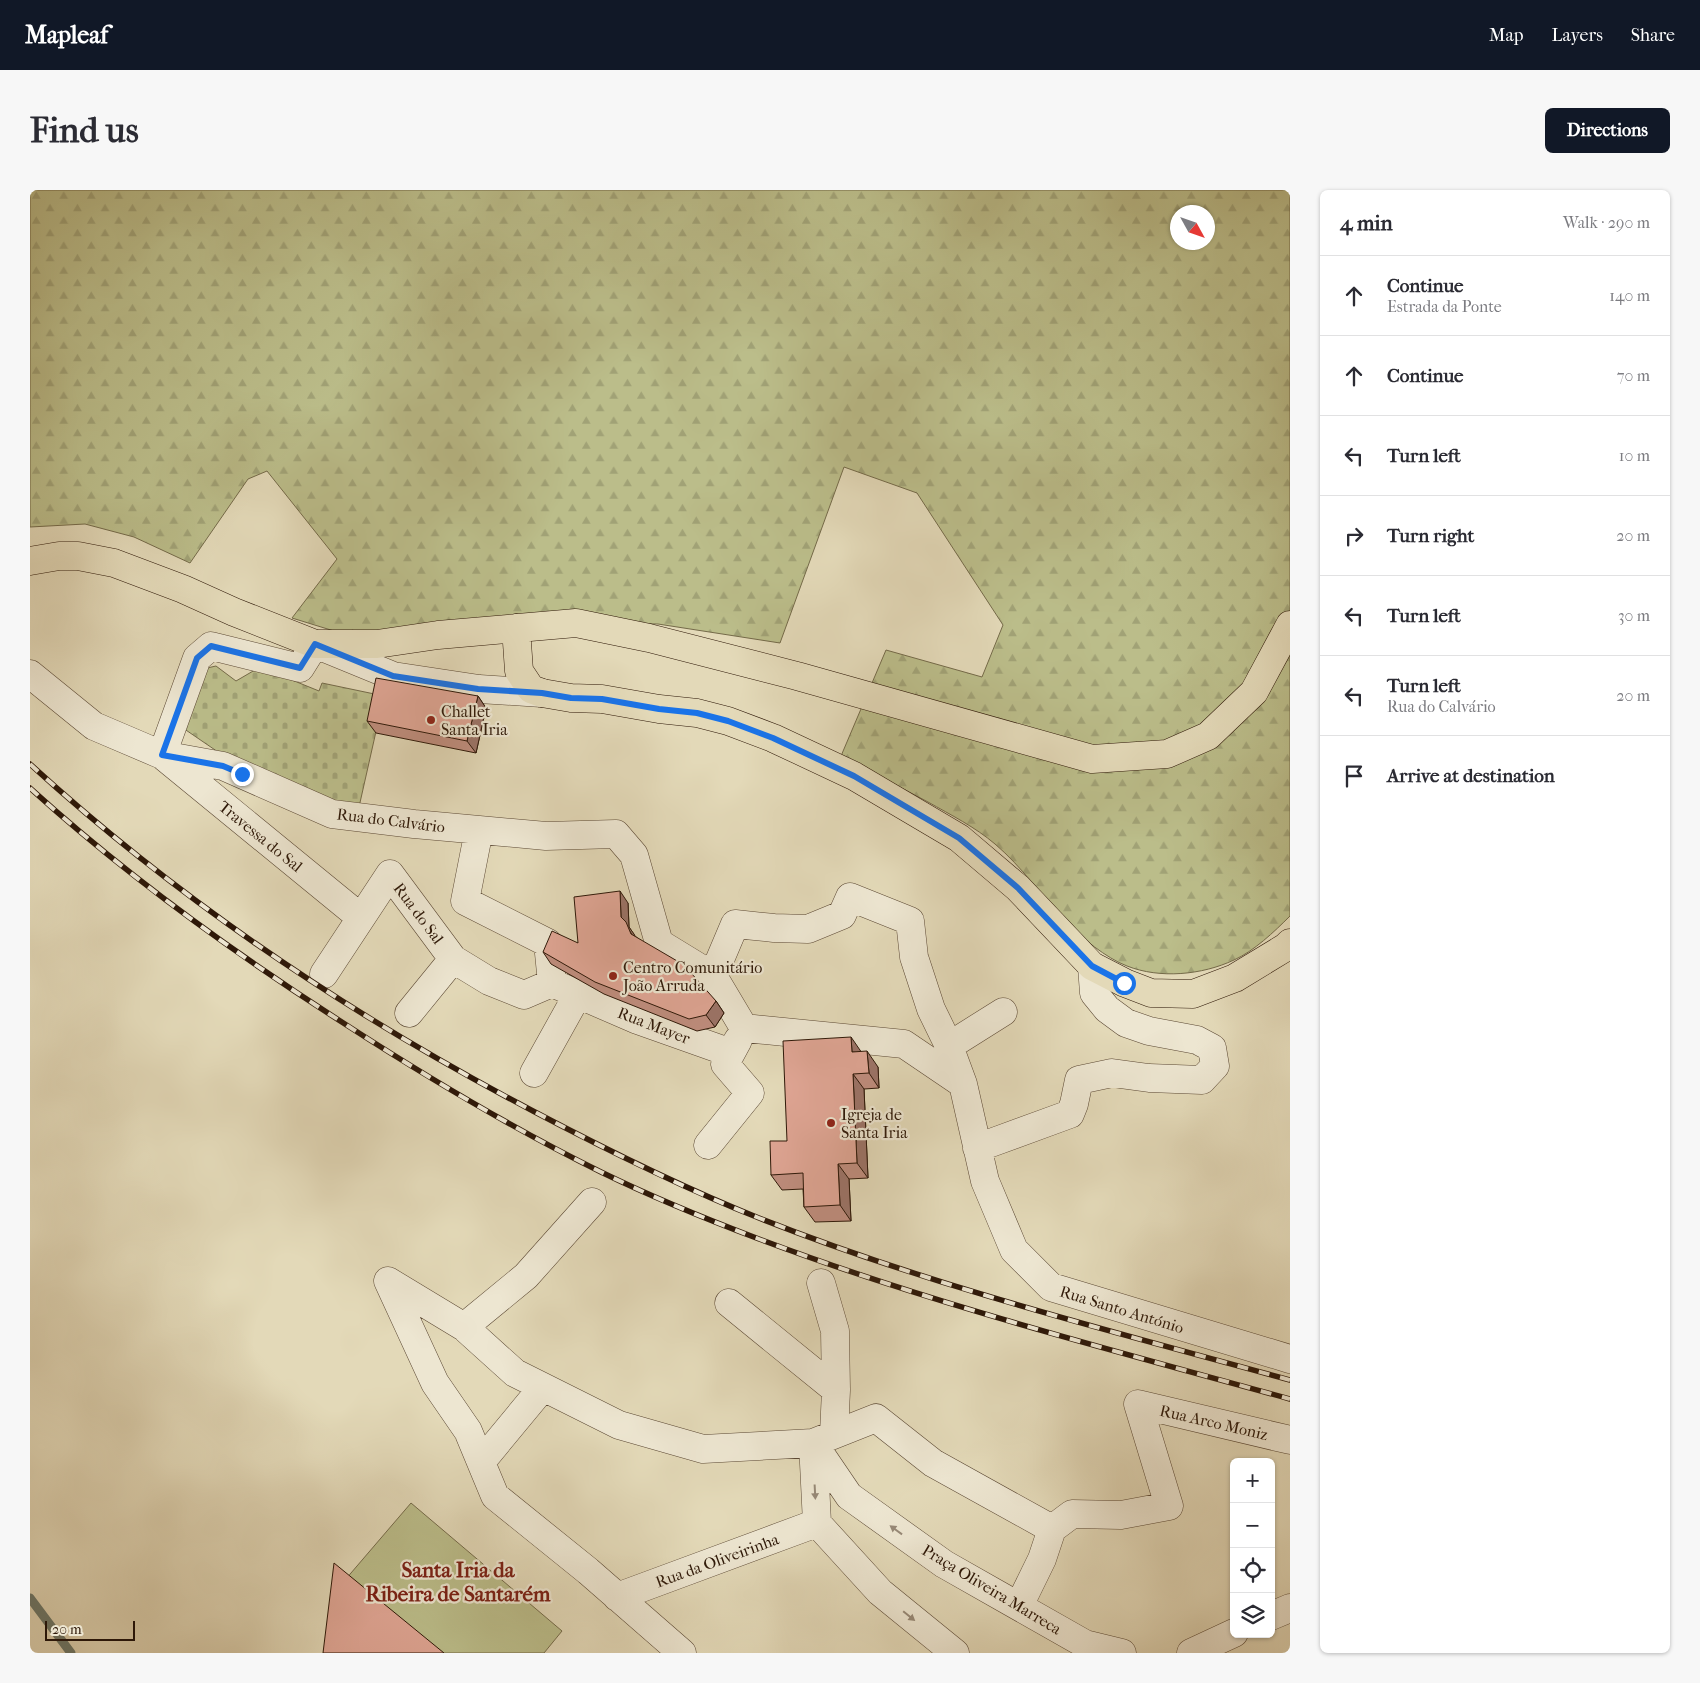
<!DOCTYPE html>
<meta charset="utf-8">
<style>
body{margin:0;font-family:"IM FELL French Canon",serif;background:#f7f7f7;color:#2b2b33}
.controls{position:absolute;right:15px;bottom:15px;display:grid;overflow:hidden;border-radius:8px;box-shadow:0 1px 4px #0004}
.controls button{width:45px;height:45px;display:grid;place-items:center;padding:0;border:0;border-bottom:1px solid #e1e1e2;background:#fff;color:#2b2b33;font:25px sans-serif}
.compass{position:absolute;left:1140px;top:15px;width:45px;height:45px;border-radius:50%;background:#fff;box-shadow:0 1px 4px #0004;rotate:130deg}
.scale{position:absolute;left:15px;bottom:12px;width:90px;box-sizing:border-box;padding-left:5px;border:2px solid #2e1808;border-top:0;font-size:14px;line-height:18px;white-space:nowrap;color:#2e1808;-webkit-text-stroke:4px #ede6d1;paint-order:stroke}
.stop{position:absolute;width:15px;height:15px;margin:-11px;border:4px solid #1a73e8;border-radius:50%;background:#fff}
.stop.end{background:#1a73e8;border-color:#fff;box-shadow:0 1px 5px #0008}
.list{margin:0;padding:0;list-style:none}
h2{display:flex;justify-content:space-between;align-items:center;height:65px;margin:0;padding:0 20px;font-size:21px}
h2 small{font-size:16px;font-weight:400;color:#7c7c81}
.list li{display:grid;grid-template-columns:32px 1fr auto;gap:15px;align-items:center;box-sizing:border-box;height:80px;padding:0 20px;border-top:1px solid #e1e1e2}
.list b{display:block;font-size:19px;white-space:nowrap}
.list p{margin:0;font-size:16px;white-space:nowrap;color:#7c7c81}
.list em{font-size:16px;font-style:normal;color:#7c7c81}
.icon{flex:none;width:28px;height:28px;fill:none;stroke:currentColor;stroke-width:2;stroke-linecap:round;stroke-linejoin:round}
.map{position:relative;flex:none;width:1260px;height:1463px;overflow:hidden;border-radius:8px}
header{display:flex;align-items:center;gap:30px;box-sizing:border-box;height:70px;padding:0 25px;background:#111827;color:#fff}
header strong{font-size:24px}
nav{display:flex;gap:28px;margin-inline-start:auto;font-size:18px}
.intro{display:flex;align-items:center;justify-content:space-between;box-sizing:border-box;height:120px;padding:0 30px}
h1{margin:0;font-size:35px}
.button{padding:12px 22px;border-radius:8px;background:#111827;color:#fff;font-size:18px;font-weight:700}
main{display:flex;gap:30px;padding:0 30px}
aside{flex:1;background:#fff;border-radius:8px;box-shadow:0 1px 4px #0004}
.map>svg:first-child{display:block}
.forest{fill:url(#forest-firs);stroke:#746a49;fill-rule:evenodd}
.cemetery{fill:url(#cemetery-stones);stroke:#746a49}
.pitch{fill:#bbbd8a;stroke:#746a49}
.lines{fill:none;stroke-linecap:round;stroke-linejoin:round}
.stream{stroke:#6c796c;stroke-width:9}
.minor-casing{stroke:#5b4834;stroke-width:29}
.primary-casing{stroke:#2e1808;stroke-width:29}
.minor{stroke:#ede6d1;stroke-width:28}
.primary{stroke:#e3d9b8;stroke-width:28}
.rail-casing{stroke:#2e1808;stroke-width:5.5}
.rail{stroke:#ede6d1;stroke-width:4;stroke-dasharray:11;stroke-linecap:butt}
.wall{fill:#c08e7f;stroke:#2e1808}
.shaded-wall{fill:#9c7468;stroke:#2e1808}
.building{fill:#dfa594;stroke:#2e1808}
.oneway{fill:#978977}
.route{stroke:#1a73e8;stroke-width:6}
.poi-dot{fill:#8f2418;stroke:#ede6d1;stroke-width:2}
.labels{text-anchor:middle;stroke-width:4.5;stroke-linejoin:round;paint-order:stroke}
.poi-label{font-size:16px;fill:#2e1808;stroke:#ede6d1;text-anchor:start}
.street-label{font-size:16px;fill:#2e1808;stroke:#ede6d1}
.district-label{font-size:21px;font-weight:bold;fill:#7a1f14;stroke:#ede6d1}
</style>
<header>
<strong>Mapleaf</strong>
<nav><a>Map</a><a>Layers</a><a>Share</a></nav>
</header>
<div class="intro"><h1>Find us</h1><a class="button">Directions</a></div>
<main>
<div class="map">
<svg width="1260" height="1463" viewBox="0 0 1260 1463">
<defs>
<pattern id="forest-firs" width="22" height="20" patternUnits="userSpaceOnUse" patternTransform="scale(1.25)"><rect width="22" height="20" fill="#bbbd8a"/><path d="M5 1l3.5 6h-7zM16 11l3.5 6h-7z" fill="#a1a276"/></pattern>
<pattern id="cemetery-stones" width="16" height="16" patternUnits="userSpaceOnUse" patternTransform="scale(1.25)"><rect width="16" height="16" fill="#bbbd8a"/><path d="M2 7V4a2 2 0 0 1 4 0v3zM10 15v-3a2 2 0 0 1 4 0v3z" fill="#a1a276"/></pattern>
</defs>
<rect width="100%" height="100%" fill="#e3d9b8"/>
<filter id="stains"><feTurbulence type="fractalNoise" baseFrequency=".004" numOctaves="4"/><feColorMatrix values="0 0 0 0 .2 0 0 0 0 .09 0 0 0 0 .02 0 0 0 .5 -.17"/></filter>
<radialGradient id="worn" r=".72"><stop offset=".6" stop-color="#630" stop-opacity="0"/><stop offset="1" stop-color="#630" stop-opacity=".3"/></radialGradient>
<path class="forest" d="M0,0H1260V726C1244,742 1224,761 1204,770C1172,785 1130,789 1097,776C1076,768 1052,748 1036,732C1012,706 992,677 965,654C945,637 921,625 898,612C869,597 840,581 811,566L856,460L952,487L973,435L887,303L814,277L750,453L628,434L447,430L317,445L262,428L307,369L237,281L218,289L160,373L104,347L55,334L0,337ZM1148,22H1178V52H1148Z"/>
<path class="cemetery" d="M186,476L206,491L230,477L289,501L292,493L354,506L329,617L310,616L210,577L150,536L177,478Z"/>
<path class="pitch" d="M381,1313L532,1441L514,1463H404L315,1390Z"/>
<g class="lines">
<path class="stream" d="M0,1408L41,1463"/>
<g class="minor-casing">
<path id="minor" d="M0,484L64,536L132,565L193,576L302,624L384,634L516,646L586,644L604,665L629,753L683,786L714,838
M449,640L435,711L518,753L522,793
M330,727L132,565L167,468L181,456L270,478L285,454L363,486L449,499L512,503
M294,784L360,684L423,769L459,791L494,805L522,793
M683,786L705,734L744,738L778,739L812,725L820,707L880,731L884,767L901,819L919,856L933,894
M522,793L605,829L701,863
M379,823L423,769
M714,838L874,854L933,894L955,991L984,1060L1021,1097L1260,1169
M919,856L973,822
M504,883L548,804
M678,955L720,903L695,874L708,850
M947,958L1040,924L1044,914L1049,890L1082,883L1119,888L1172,890L1185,876L1182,858L1167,850L1119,841L1096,833L1077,819L1064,803L1062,776
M791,1093L805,1141L806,1200L804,1244
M699,1113L806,1200
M434,1137L496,1086L562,1012
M783,1253L819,1306L914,1374L1055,1454L1092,1463
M783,1253L787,1333L850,1402L925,1463
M451,1272L513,1197
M587,1407L787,1333
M989,1416L1012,1369L1022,1339L1042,1324L1091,1325L1139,1316L1108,1214L1260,1250
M1241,1426L1260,1418
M652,1463L558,1381L465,1306L438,1241L405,1193L358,1091L434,1137L485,1183L589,1235L673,1259L783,1253L846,1228L903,1273L1022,1339
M1161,1463L1204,1443"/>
</g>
<g class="primary-casing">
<path id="primary" d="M0,371L29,366H48L84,373L153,399L204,422L285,454H347L408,445L546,433L619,448L767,486L1062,569L1137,564L1178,546L1224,502L1260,435
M486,438L489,481L501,499L512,503L541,508L572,509L629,519L667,523L698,531L743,548L824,586L929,648L988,698L1062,776L1095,793L1121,803L1163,804L1205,788L1256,757L1260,753"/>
</g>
<use href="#minor" class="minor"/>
<use href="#primary" class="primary"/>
<g class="rail-casing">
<path id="rail" d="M0,574C151,712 322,826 503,921C577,960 651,997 729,1028C901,1096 1081,1141 1260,1190
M0,598C98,687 207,765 318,836C400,889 484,939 571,982C622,1007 676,1029 729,1049C902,1114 1082,1160 1260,1209"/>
</g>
<use href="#rail" class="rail"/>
</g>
<path class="wall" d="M448,506L456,518L446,563L346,543L337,531Z
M598,713L599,737L605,746L686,811L694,823L685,837L667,841L574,804L521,774L513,762L548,753Z
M831,862L848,877L849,898L834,899L838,988L819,989L821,1031L785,1032L774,1017L773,999L752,1000L741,985L757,951Z"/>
<path class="shaded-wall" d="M448,506L456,518L446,563L437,551Z
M590,701L598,713L599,737L604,744L609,756L591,727Z
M686,811L694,823L685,837L676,825Z
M821,847L832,863L822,862Z
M837,861L848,877L849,898L839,883Z
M823,884L834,899L838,988L827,973Z
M808,974L819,989L821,1031L810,1015Z"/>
<path class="building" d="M346,488L448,506L437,551L337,531Z
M590,701L591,727L596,732L601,744L654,775L686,811L676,825L659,829L565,792L513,762L522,741L548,753L544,707Z
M821,847L822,862L837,861L839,883L823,884L827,973L808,974L810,1015L774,1017L773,983L741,985L740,951H757L753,851Z
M304,1373L414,1463H293Z"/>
<defs><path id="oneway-solid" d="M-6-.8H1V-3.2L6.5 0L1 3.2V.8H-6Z" transform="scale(1.25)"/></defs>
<g class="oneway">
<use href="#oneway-solid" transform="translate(785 1302) rotate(87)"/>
<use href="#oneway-solid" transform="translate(866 1340) rotate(-144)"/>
<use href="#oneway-solid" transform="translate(879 1426) rotate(39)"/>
</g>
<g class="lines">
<path class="route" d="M212,584L193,576L132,565L167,468L181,456L270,478L285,454L363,486L448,499L512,503L541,508L572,509L629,519L667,523L698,531L743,548L824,586L929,648L988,698L1062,776L1094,793"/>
</g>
<g class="poi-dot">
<circle cx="401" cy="530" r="5"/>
<circle cx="583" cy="786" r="5"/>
<circle cx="801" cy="933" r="5"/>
</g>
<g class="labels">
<g class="poi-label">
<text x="411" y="527">Challet<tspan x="411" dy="18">Santa Iria</tspan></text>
<text x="593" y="783">Centro Comunitário<tspan x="593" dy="18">João Arruda</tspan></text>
<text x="811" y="930">Igreja de<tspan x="811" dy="18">Santa Iria</tspan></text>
</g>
<g class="street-label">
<text transform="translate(361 630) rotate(7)" y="6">Rua do Calvário</text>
<text transform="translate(231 646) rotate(39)" y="6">Travessa do Sal</text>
<text transform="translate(389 723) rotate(53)" y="6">Rua do Sal</text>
<text transform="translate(624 835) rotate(21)" y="6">Rua Mayer</text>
<text transform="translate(1092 1119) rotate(17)" y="6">Rua Santo António</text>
<text transform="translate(1184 1232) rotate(13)" y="6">Rua Arco Moniz</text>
<text transform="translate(687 1370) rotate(-20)" y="6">Rua da Oliveirinha</text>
<text transform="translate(962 1399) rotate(31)" y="6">Praça Oliveira Marreca</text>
</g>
<g class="district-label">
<text x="428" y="1387">Santa Iria da<tspan x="428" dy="24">Ribeira de Santarém</tspan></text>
</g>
</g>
<rect width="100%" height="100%" filter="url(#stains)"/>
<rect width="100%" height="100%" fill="url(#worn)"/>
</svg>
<div class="controls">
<button>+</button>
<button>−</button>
<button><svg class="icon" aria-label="locate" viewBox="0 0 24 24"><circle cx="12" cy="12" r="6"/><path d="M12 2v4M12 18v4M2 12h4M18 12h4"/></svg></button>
<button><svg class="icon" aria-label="layers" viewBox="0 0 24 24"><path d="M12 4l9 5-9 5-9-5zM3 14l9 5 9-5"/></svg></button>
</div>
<svg class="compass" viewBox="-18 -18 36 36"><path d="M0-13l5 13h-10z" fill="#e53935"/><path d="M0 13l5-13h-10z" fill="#7c7c81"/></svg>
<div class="scale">20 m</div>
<div class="stop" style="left:1094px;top:793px"></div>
<div class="stop end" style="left:212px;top:584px"></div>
</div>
<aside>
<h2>4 min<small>Walk · 290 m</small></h2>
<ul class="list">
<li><svg class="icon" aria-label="ahead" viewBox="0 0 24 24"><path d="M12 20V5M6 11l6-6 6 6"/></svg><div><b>Continue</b><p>Estrada da Ponte</p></div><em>140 m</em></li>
<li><svg class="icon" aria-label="ahead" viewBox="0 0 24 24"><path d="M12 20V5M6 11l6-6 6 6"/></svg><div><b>Continue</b></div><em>70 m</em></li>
<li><svg class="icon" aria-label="left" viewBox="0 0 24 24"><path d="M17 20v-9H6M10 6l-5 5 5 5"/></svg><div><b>Turn left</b></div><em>10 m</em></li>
<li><svg class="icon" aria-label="right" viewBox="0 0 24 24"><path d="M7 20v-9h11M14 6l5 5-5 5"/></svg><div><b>Turn right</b></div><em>20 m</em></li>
<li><svg class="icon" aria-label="left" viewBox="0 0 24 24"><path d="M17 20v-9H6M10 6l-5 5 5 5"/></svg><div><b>Turn left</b></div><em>30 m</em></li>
<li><svg class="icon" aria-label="left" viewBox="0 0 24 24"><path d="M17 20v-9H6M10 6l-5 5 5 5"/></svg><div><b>Turn left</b><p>Rua do Calvário</p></div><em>20 m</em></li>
<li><svg class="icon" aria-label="arrive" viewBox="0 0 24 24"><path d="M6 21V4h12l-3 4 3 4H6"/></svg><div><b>Arrive at destination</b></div></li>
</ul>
</aside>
</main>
